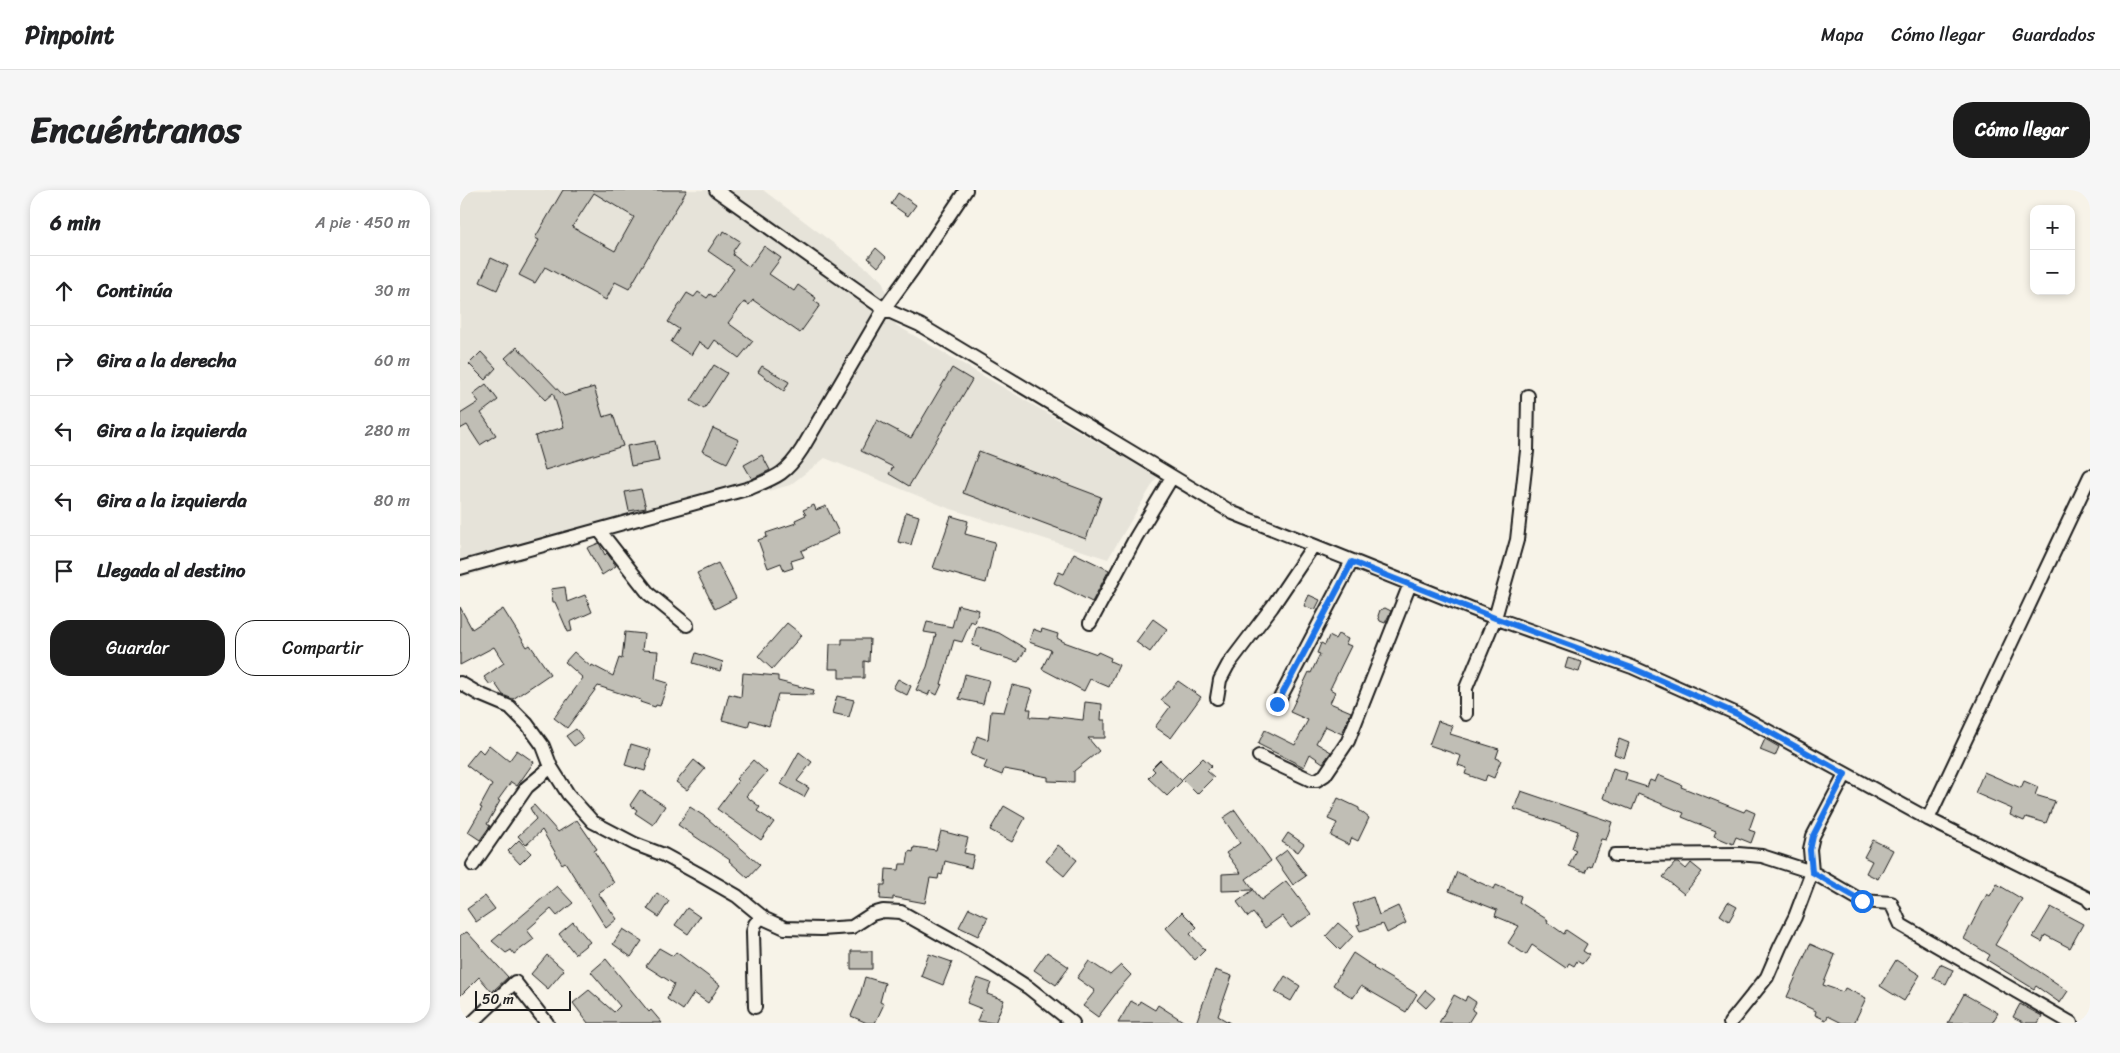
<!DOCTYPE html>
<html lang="es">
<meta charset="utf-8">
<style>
body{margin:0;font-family:Sriracha,sans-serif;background:#f6f6f6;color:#202124}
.controls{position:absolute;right:15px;top:15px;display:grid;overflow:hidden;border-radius:10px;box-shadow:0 2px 8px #0003}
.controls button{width:45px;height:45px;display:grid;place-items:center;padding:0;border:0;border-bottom:1px solid #e0e0e0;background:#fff;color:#202124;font:25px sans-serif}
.scale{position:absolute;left:15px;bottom:12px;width:96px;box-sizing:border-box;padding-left:5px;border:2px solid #1c1c1c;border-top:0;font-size:14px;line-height:18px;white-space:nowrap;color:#1c1c1c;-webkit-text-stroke:4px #f7f3e8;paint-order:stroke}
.stop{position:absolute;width:15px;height:15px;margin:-11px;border:4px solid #1a73e8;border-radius:50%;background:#fff}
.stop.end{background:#1a73e8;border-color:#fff;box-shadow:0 1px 5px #0008}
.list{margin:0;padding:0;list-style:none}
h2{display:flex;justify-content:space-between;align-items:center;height:65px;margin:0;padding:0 20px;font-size:21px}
h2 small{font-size:16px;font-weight:400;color:#757577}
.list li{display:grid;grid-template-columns:32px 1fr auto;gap:15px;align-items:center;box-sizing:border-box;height:70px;padding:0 20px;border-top:1px solid #e0e0e0}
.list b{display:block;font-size:19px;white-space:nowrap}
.list em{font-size:16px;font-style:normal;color:#757577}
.actions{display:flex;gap:10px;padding:15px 20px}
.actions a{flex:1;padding:11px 0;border:1px solid #1c1c1c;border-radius:20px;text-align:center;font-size:18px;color:#1c1c1c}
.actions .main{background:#1c1c1c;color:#fff}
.icon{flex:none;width:28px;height:28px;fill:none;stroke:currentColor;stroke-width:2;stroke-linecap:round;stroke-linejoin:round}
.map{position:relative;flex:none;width:1630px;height:833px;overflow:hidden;border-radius:20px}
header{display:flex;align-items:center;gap:30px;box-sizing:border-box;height:70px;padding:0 25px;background:#fff;border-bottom:1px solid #e0e0e0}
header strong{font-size:24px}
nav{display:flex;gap:28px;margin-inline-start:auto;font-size:18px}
.intro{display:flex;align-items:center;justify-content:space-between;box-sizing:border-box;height:120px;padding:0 30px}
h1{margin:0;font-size:35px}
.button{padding:12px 22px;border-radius:20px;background:#1c1c1c;color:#fff;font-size:18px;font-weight:700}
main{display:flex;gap:30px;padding:0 30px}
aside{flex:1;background:#fff;border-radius:20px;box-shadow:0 2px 8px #0003}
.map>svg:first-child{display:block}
.built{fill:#e6e3d9}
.building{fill:#c0beb5;stroke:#1c1c1c;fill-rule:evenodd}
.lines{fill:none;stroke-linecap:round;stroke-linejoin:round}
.minor-casing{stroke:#1c1c1c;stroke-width:16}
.minor{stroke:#f7f3e8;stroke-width:12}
.route{stroke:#1a73e8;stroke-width:6}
</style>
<header>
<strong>Pinpoint</strong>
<nav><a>Mapa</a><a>Cómo llegar</a><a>Guardados</a></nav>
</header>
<div class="intro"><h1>Encuéntranos</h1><a class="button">Cómo llegar</a></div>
<main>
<aside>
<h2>6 min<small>A pie · 450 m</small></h2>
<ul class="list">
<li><svg class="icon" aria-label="ahead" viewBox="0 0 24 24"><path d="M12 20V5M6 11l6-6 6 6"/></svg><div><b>Continúa</b></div><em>30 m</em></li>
<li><svg class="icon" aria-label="right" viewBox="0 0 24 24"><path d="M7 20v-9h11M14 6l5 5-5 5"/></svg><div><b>Gira a la derecha</b></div><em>60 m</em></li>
<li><svg class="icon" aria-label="left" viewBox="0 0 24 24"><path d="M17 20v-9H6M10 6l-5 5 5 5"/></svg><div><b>Gira a la izquierda</b></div><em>280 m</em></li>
<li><svg class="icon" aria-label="left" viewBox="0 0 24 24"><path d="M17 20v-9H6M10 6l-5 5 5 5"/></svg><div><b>Gira a la izquierda</b></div><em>80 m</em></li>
<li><svg class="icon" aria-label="arrive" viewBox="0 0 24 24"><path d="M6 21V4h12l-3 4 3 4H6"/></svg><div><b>Llegada al destino</b></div></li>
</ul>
<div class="actions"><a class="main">Guardar</a><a>Compartir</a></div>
</aside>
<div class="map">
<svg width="1630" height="833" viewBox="0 0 1630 833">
<rect width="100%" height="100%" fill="#f7f3e8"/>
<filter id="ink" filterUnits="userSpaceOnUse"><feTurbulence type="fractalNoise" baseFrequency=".02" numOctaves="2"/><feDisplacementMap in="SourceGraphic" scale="10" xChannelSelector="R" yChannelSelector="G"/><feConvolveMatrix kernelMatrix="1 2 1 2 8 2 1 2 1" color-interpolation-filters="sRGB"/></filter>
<g filter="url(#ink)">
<path class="built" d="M0,0H303L422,90L436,135L697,287L648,369L488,318L365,268L330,295L0,388Z"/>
<path class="building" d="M103,0H227L169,99L155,92L146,110L85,77L75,93L59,85L79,50L75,48ZM134,3L174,27L155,61L112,37Z
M438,3L456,15L448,26L431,14Z
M264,41L280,51L273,61L274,62L273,65L289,77L304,56L321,68L309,84L334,101L338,95L356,108L354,111L360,115L340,143L293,110L289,115L284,112L268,133L293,151L279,168L255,150L249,159L239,152L231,165L211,152L219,139L208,132L227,103L234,107L238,102L247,108L250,104L254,107L274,79L248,61L260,43L262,45Z
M416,58L426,67L418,77L408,68Z
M31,68L48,76L37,100L20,92Z
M57,157L104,206L134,197L143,227L153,224L163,256L85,280L75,246L104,237L93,203L85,210L45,168Z
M21,162L36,178L25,190L9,174Z
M254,175L267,183L244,219L231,211Z
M302,176L329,192L324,201L298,182Z
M492,178L512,190L449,296L429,284L433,277L401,261L417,230L451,248Z
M26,194L38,210L21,223L36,245L20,255L7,235L0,239V224L19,212L13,204Z
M253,238L279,250L267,273L242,261Z
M195,251L199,271L171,276L167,256Z
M519,261L641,307L626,349L503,303Z
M302,265L310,280L292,289L284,275Z
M181,299L186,318L169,321L165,302Z
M354,315L356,320L366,316L379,343L341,361L344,367L331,371L333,378L324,381L321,373L308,378L298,350L307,347L306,343L336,333L335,330L346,325L343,320Z
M446,322L459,326L451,355L438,352Z
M491,326L508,331L505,344L535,352L526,393L473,378Z
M139,353L145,365L147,363L156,376L142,385L127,358Z
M614,363L649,380L632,412L594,393L599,382L604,384Z
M258,373L276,408L255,419L237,383Z
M105,397L107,412L125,405L132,422L110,432L112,441L108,442L95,412H93L91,399Z
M849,405L860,410L855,420L844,416Z
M498,415L519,420L515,433L511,431L502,452L494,450L481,494H482L477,505L470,501L468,505L456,500L467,477L476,444L464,442L467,432L492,437Z
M0,417L12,439L43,419L67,457L70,455L90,484L53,509L43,505L34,492L30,495L24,487L44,473L34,457L0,475Z
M925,418L931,421L925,433L920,431L918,426L920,420Z
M693,429L707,439L690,462L676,452Z
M327,433L342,445L312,479L298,466Z
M517,436L539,443L566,459L558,472L520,460L521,458L512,455Z
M573,439L581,442L582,439L598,444L597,448L604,452L637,464L638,462L651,468L650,471L659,475L649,497L630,489L624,501L582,479L591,460L569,452Z
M165,442L184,444L182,460L198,461L195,489L208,493L200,516L196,515L195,517L180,512L181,510L138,496L107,538L94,528L123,488L105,472L114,462L131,477L132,475L153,486L159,468L162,469Z
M878,444L888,449L886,454L891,456L870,499L875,502L870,513L891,522L882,544L865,536L856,553L871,562L863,573L850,564L844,577L798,554L805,540L835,555L848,530L830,522L849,482L851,483L860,464L857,463L861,453L865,455L869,446L875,449Z
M382,449H410L409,472L404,471V488H379V479H369L370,454H382Z
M236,463L263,472L260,481L233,473Z
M1108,468L1122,472L1119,482L1105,478Z
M283,483L318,486V491L354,500L353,505L318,504L309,536L290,530L288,537L262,530L269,504L281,507Z
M505,484L529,490L523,514L499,509Z
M438,489L451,496L447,505L433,498Z
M718,491L741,507L711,548L695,537L710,517L701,510Z
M552,495L573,500L567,519H571L570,527L589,528V526L623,530L625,512L642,514L641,530H645V548H628L639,561L614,581V592L588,591V587L544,579L542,585L524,578L527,571L511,565L517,546L528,550L531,521L544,522Z
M377,506L394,510L389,527L372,523Z
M978,531L993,536L990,544L1039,559L1036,568L1041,570L1034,588L1027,585L1025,591L1005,584L1007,578L998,575L1001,566L969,555Z
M116,539L124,549L114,556L106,546Z
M1159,549L1169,553L1164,568L1154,564Z
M1305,549L1319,557L1315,566L1300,560Z
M171,554L191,560L185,581L165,575Z
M29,555L49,571L57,560L74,572L57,596L51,592L38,610L40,611L27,634L30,636L20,650L8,642L22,618L20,617L32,595L6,575L19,559L23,563Z
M339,562L352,572L337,591L349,598L344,607L321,594Z
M743,568L752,576L747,581L754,587L737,604L722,589Z
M234,570L245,579L227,600L216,592Z
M293,570L307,582L286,606L300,617L297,621L314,632L301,650L257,619L278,591L276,589Z
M700,570L722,591L707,606L688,588L695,581L692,578Z
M1153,578L1167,583L1165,590L1187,597L1190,590L1195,592L1198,585L1222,595L1221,597L1284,622L1286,619L1295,623L1289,640L1295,642L1291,653L1276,647L1273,654L1254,646L1256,641L1222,627L1224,623L1178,604L1172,620L1143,608Z
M1524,582L1561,598L1564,591L1578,597L1575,605L1595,611L1586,633L1566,627L1564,631L1550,625L1552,619L1515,603Z
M180,600L205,616L193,635L175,623L177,620L170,615Z
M1061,601L1152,632L1146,650L1141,649L1131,676L1128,675L1125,682L1109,676L1116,660L1112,658L1118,641L1054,619Z
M878,608L899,618V620L909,628L898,651L892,648L889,655L871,646L877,633L868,629Z
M74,615L98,642L117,630L137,659L134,661L154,693L138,703L157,729L146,738L105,672L102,674L82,640L66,655L58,646L76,629L70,618Z
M544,616L565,628L552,652L530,640Z
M230,617L247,628L300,675L288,688L269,671L270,670L218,635Z
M775,620L811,671L786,689L801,710L826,691L851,724L831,738L822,726L805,738L793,723L788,727L777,712L793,700L762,701V684L781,683L766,663L780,653L763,628Z
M481,641L508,648L504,663L514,665L511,678L485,671L482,685L479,684L478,689L470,688L465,713L433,707V710L420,709L421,695H425L426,679L439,680L440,674H447L449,661L453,662L454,657L476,660Z
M828,643L844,654L838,662L822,652Z
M59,650L71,663L60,674L48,661Z
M1413,650L1433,660L1418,689L1406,683L1412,671L1404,667Z
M598,655L617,670L604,686L586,671Z
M827,660L846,686L833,695L815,669Z
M1215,673H1219L1226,679L1231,673L1242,682L1224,704L1203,687Z
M997,682L1034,699L1036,695L1061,706L1059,712L1088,730L1087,732L1104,744L1106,740L1127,754L1123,761L1129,765L1122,774L1117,771L1114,776L1109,773L1106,778L1072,755L1066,765L1048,753L1059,736L1035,726L1037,720L989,701Z
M1537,694L1562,709L1535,755L1562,770L1608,801L1600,813L1576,796L1574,799L1527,770L1530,765L1504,749L1527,704L1530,706Z
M97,696L113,713L97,726L91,719L67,740L74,749L54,764L51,760L46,763L32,751Z
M197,703L209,711L199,727L187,719Z
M25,706L35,719L16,732L7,719Z
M913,707L919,725L938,716L946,733L927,743L923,734L900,741L897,735L900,734L893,714Z
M1268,712L1277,717L1269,731L1260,725Z
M1591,717L1623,734L1610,758L1585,745L1582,752L1573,747Z
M227,718L240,727L228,744L215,735Z
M509,718L528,727L518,746L499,737Z
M722,722L737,737L730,744L745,760L735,770L706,738Z
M113,732L130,752L115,764L99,744Z
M878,733L893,746L880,760L866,746Z
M163,739L182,751L171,767L153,754Z
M7,742L48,787L32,802L19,787L0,806V745Z
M1350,754L1375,765L1363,795L1383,802L1385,798L1406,808L1394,833H1382L1368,826L1366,830L1355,825L1356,821L1327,807Z
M199,758L213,766L216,762L260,795L248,813L234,803L223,820L207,809L214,794L186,776Z
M391,761H412V779H391Z
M587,762L609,777L596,795L574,780Z
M893,763L914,777L913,778L957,804L946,822L901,796L893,808L873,795Z
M469,764L492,772L483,795L461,786Z
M87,765L104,780L88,799L71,784Z
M146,769L189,822L191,820L202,833H128L113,813L129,800L154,822L160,816L131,782Z
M1436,770L1460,785L1444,811L1420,796Z
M629,771L650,785L661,775L671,785L656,802H657L638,827L623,816L635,801L617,788Z
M1480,774L1493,780L1486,794L1473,788Z
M755,780L772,786L758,826L770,833H736Z
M825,786L840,796L831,811L815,802Z
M405,787L425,793L420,812L424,814L415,833H407L391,826L400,805Z
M517,788L531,793L527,804L544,810L535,833L517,831L522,819L507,813Z
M965,800L975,808L966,818L957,810Z
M1504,804L1538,823L1532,833H1488Z
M994,805L1005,811L1007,806L1016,812L1012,820L1015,822L1008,833H979Z
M671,811L678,815L680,811L695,820L698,815L726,833H658Z
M1560,814L1582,826L1578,833H1565L1553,827Z"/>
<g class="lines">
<g class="minor-casing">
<path id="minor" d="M256,0L424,119L453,79L506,0
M139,340L189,404L227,435
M0,378L290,298C317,287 326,284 342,259L424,119L460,135L773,323L1035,428L1172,477L1277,524L1468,629L1627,708L1630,712
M630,433L676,347L712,287
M0,493L19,504L50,517L67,534L83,556L91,577L108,604L133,632L175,654L204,665L237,683L277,706L305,729L325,738L361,739L392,737L412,724L423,721L441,722L516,764L569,798L613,833
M757,508L760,490L768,475L812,417L853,356
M817,514L892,371
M1006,524V498L1035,428L1057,350L1067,261L1068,206
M799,566L851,590H857L865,585L888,551L950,394
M1385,585L1353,646L1350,659L1352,682L1402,711L1431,713L1441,735L1611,833
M1468,629L1630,286
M1155,665L1278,664L1302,666L1352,682L1335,727L1320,757L1307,787L1270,833
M13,675L67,597L91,577
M295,817L293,742L295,734L302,726
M12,833L55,792L87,833"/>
</g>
<use href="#minor" class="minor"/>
</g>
</g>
<g class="lines" filter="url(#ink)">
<path class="route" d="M817,514L892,372L1035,428L1172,478L1277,524L1385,584L1353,646L1350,660L1352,682L1402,711"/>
</g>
</svg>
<div class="controls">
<button>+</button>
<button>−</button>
</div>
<div class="scale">50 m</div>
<div class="stop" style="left:1402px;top:711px"></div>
<div class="stop end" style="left:817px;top:514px"></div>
</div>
</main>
